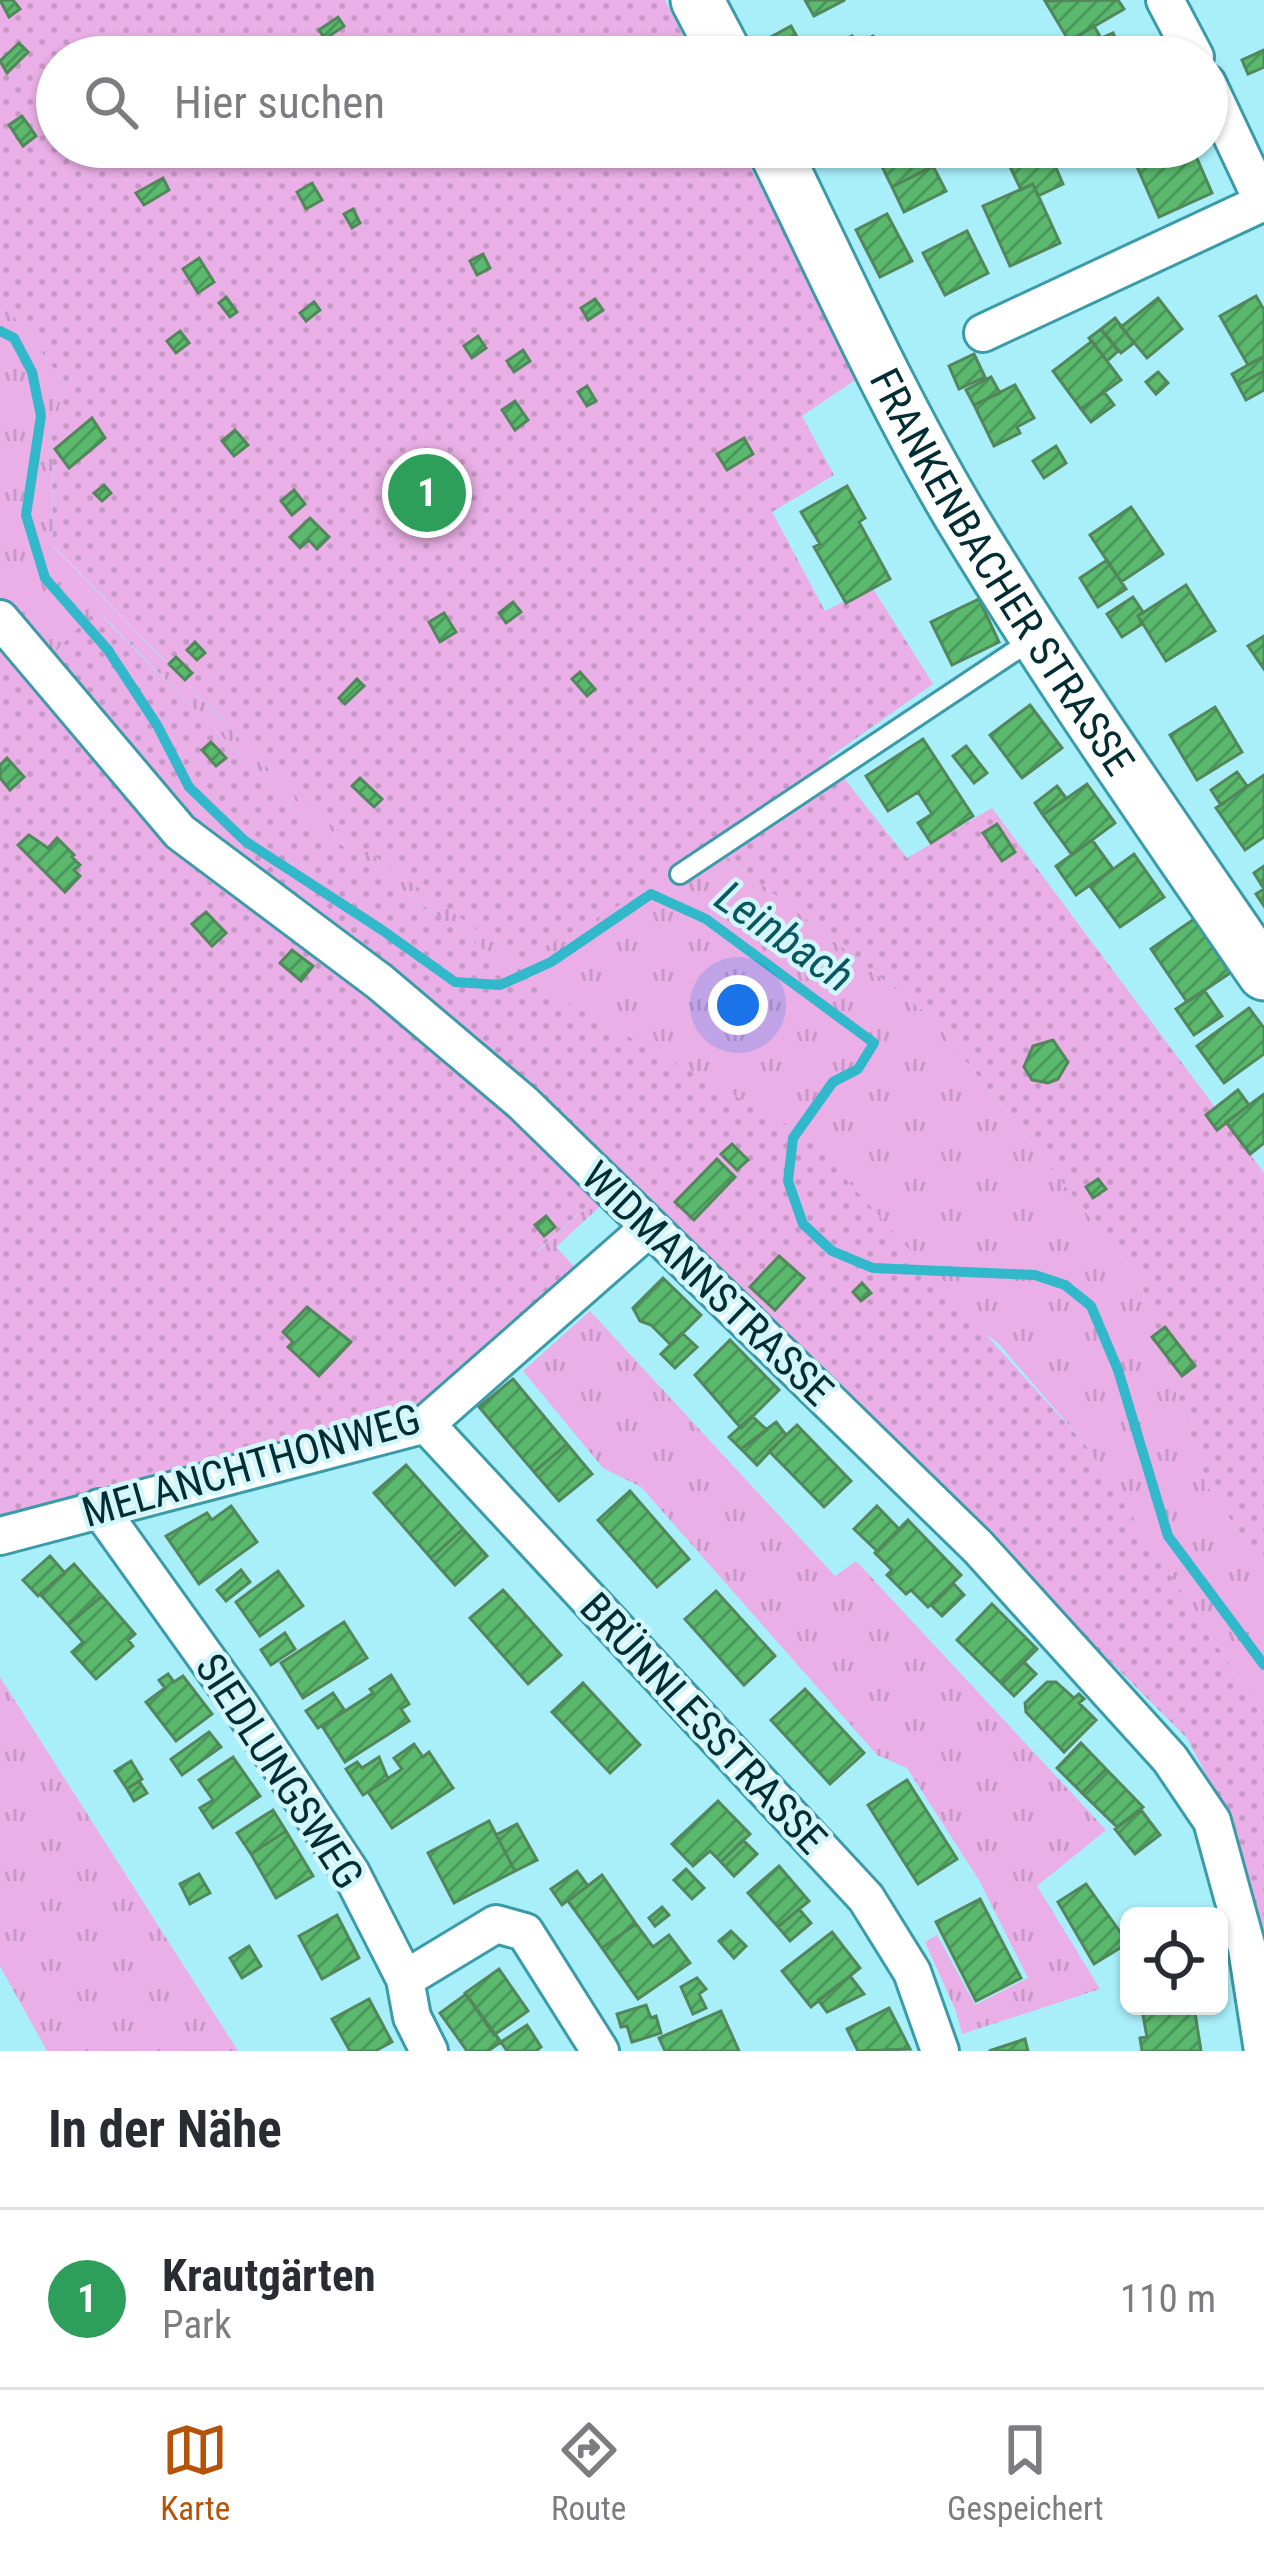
<!DOCTYPE html>
<html lang="de">
<meta charset="utf-8">
<style>
body{margin:0;font-family:"Roboto Condensed",sans-serif;background:#f2f2f3;color:#2b2b33}
.controls{position:absolute;right:36px;bottom:36px;display:grid;overflow:hidden;border-radius:18px;box-shadow:0 3px 9px #0004}
.controls button{width:108px;height:108px;display:grid;place-items:center;padding:0;border:0;border-bottom:3px solid #e1e1e2;background:#fff;color:#2b2b33;font:60px sans-serif}
.you{position:absolute;left:738px;top:1005px;width:42px;height:42px;margin:-30px;border:9px solid #fff;border-radius:50%;background:#1a73e8;box-shadow:0 0 0 18px #1a73e833}
.badge{display:grid;place-items:center;width:78px;height:78px;border-radius:50%;background:#b45309;color:#fff;font-size:39px;font-weight:700}
.pin{position:absolute;translate:-50% -50%;border:6px solid #fff;box-shadow:0 3px 12px #0006}
.list{margin:0;padding:0;list-style:none}
h2{display:flex;justify-content:space-between;align-items:center;height:156px;margin:0;padding:0 48px;font-size:51px}
h2 small{font-size:39px;font-weight:400;color:#7c7c81}
.list li{display:grid;grid-template-columns:78px 1fr auto;gap:36px;align-items:center;box-sizing:border-box;height:180px;padding:0 48px;border-top:3px solid #e1e1e2}
.list b{display:block;font-size:45px;white-space:nowrap}
.list p{margin:0;font-size:39px;white-space:nowrap;color:#7c7c81}
.list em{font-size:39px;font-style:normal;color:#7c7c81}
.icon{flex:none;width:66px;height:66px;fill:none;stroke:currentColor;stroke-width:2;stroke-linecap:round;stroke-linejoin:round}
.map{position:relative;flex:none;width:1264px;height:2051px;overflow:hidden}
.search{position:absolute;background:#fff;box-shadow:0 3px 9px #0004;left:36px;right:36px;top:36px;height:132px;display:flex;align-items:center;gap:30px;box-sizing:border-box;padding:0 42px;border-radius:66px;color:#7c7c81;font-size:45px}
.sheet{height:336px;background:#fff}
nav{display:flex;justify-content:space-around;align-items:center;box-sizing:border-box;height:168px;border-top:3px solid #e1e1e2;background:#fff;font-size:33px;color:#7c7c81}
nav a{display:grid;justify-items:center;gap:6px}
nav .on{color:#b45309}
.map>svg:first-child{display:block}
.grass{fill:url(#grass-tufts)}
.park{fill:url(#park-dots)}
.lines{fill:none;stroke-linecap:round;stroke-linejoin:round}
.stream{stroke:#31b8ca;stroke-width:10}
.building{fill:url(#building-hatch);stroke:#51875a;stroke-width:3}
.service-casing{stroke:#3b9ba9;stroke-width:24}
.minor-casing{stroke:#3b9ba9;stroke-width:42}
.secondary-casing{stroke:#3b9ba9;stroke-width:57}
.service{stroke:#fff;stroke-width:18}
.minor{stroke:#fff;stroke-width:36}
.secondary{stroke:#fff;stroke-width:51}
.labels{text-anchor:middle;stroke-width:9;stroke-linejoin:round;paint-order:stroke}
.street-label{font-size:42px;fill:#022d32;stroke:#d3f6fb}
.water-label{font-size:45px;font-style:italic;fill:#0b5761;stroke:#d3f6fb}
</style>
<div class="map">
<svg width="1264" height="2051" viewBox="0 0 1264 2051">
<defs>
<pattern id="grass-tufts" width="24" height="20" patternUnits="userSpaceOnUse" patternTransform="scale(3)"><rect width="24" height="20" fill="#eaafe6"/><path d="M3 7l-1-3M5 7V3M7 7l1-3M15 17l-1-3M17 17v-4M19 17l1-3" fill="none" stroke="#c797c6"/></pattern>
<pattern id="park-dots" width="8" height="8" patternUnits="userSpaceOnUse" patternTransform="scale(3)"><rect width="8" height="8" fill="#eaafe6"/><path d="M2 2h.1M6 6h.1" fill="none" stroke="#c797c6" stroke-width="1.8" stroke-linecap="round"/></pattern>
<pattern id="building-hatch" width="6" height="6" patternUnits="userSpaceOnUse" patternTransform="scale(3)"><rect width="6" height="6" fill="#5bb96e"/><path d="M-1 1l2-2M0 6l6-6M5 7l2-2" fill="none" stroke="#49975b"/></pattern>
</defs>
<rect width="100%" height="100%" fill="#a8effa"/>
<path class="grass" d="M0,298L65,383L52,437L53,546L305,806L520,960L718,850L930,1016L1138,1278L1206,1484L1264,1568V1717L1084,1443L999,1344L519,976L294,810L97,610L452,1016L658,1210L609,1198L556,1247L584,1277L571,1288L537,1252L598,1196L422,1032L201,875L0,637Z
M590,1311L835,1576L856,1561L1106,1830L1037,1886L1100,1989L962,2034L956,2011L925,1942L937,1935L975,2005L1028,1978L979,1880L907,1768L877,1755L641,1487L603,1468L523,1371Z
M0,1677L238,2051H47L0,1966Z"/>
<path class="park" d="M0,0H665L694,57H57V147H740L858,378L802,416L834,475L772,512L825,611L872,587L933,684L828,758L907,858L992,808L1264,1173V1568L1206,1484L1138,1278L930,1016L718,850L520,961L305,806L53,545L52,437L65,383L0,298Z
M96,610L294,810L519,976L806,1135L1084,1443L1264,1717V1970L1238,1835L1187,1738L658,1210L452,1016L194,824L51,656Z
M0,637L201,875L422,1032L599,1195L537,1251L571,1288L422,1417L0,1525Z"/>
<g class="lines">
<path class="stream" d="M0,331L14,338L32,372L41,416L26,515L45,578L108,650L157,725L189,787L245,841L382,930L455,982L500,985L551,962L651,894L706,919L874,1043L858,1069L833,1082L793,1138L788,1181L803,1224L832,1251L873,1268L1035,1275L1065,1285L1091,1306L1118,1370L1168,1536L1264,1665"/>
</g>
<path class="building" d="M0,0H13L20,9L9,17Z
M805,0H845L814,16Z
M1118,0L1124,9L1069,41L1045,1Z
M338,17L344,26L325,39L319,30Z
M791,26L806,53L779,57L769,38Z
M1094,26L1101,38L1075,51L1069,41Z
M1113,33L1120,48L1100,57H1089L1084,46Z
M852,36L856,45L873,36L879,50L865,57H827L824,50Z
M1141,38L1149,57H1100L1120,48Z
M19,43L28,52L7,73L0,61Z
M1264,50V67L1248,74L1242,60Z
M22,116L36,136L23,146L9,125Z
M924,147L933,166L892,187L873,148Z
M1031,147H1047L1063,184L1038,196L1033,184L1021,190L1006,158Z
M1118,147H1145L1123,157Z
M1145,147H1192L1212,193L1159,217L1131,153Z
M933,166L946,191L904,212L892,187Z
M163,178L169,190L144,205L136,193Z
M312,183L322,200L306,209L297,192Z
M1033,184L1060,243L1010,266L983,206Z
M353,209L360,223L352,228L344,214Z
M887,214L912,261L880,277L856,230Z
M967,231L988,273L945,295L923,253Z
M483,254L490,268L477,275L470,261Z
M199,258L214,282L198,293L183,269Z
M1256,296L1264,310V356L1248,365L1220,316Z
M226,297L237,312L230,317L219,303Z
M1158,298L1182,329L1147,358L1121,327Z
M595,299L603,310L588,320L581,308Z
M314,302L320,310L306,321L300,313Z
M1115,318L1134,343L1121,353L1101,329Z
M1101,329L1118,351L1107,361L1089,338Z
M180,331L189,343L176,353L167,341Z
M478,336L486,348L472,358L464,346Z
M1092,341L1121,380L1081,409L1053,371Z
M523,350L530,361L514,372L507,361Z
M974,354L985,377L959,389L949,366Z
M1264,356V371L1238,385L1232,374Z
M1264,371V390L1246,400L1238,385Z
M1158,372L1168,383L1156,394L1146,382Z
M991,377L1000,393L974,405L966,390Z
M1015,385L1034,418L1017,427L1020,433L994,446L974,405Z
M587,386L596,401L587,406L578,392Z
M1104,392L1114,405L1091,422L1081,409Z
M515,401L528,420L515,430L502,410Z
M92,418L105,438L69,468L55,449Z
M235,430L248,445L234,456L222,441Z
M744,438L753,454L727,470L717,454Z
M1056,446L1066,463L1044,478L1033,461Z
M104,485L111,493L102,501L94,493Z
M847,486L865,518L859,522L890,579L846,603L814,547L820,544L801,512Z
M294,490L305,504L292,515L281,501Z
M1131,507L1163,554L1121,582L1090,535Z
M310,518L329,537L317,549L309,540L300,548L290,537Z
M1107,560L1126,589L1098,607L1080,578Z
M1186,585L1215,631L1166,661L1138,616Z
M1133,597L1143,612L1138,616L1142,624L1122,637L1107,614Z
M979,599L999,642L952,665L931,622Z
M513,602L521,612L506,623L499,613Z
M444,613L456,632L440,642L429,622Z
M1264,636V669L1248,646Z
M195,642L205,653L197,660L187,650Z
M176,657L192,673L185,680L169,664Z
M580,672L595,689L587,696L572,679Z
M357,679L364,686L345,704L339,698Z
M1030,705L1062,748L1022,778L990,735Z
M1215,707L1242,752L1197,780L1170,735Z
M923,739L973,816L931,843L918,823L932,814L918,792L888,811L866,776Z
M211,742L226,758L216,766L202,750Z
M966,746L987,773L974,783L953,756Z
M7,758L24,777L10,790L0,778V765Z
M1237,772L1247,786L1221,805L1211,790Z
M1264,775V837L1245,850L1216,808Z
M360,778L382,799L374,807L352,786Z
M1087,784L1115,823L1072,855L1043,815Z
M1057,786L1066,798L1043,815L1035,803Z
M997,824L1015,852L1002,861L983,833Z
M29,835L48,848L57,838L74,855L72,857L80,865L74,870L80,876L65,892L18,845Z
M1092,840L1113,869L1076,895L1056,866Z
M1134,854L1164,897L1120,927L1090,886Z
M1264,866V906L1256,894L1264,889L1254,873Z
M206,912L226,933L212,946L192,924Z
M1194,919L1230,973L1187,1002L1151,949Z
M292,950L313,966L301,981L280,963Z
M1204,990L1222,1016L1194,1035L1176,1009Z
M1249,1008L1264,1028V1054L1224,1083L1197,1046Z
M1053,1040L1068,1062L1058,1079L1048,1083L1032,1080L1024,1067L1033,1046Z
M1238,1090L1249,1105L1217,1130L1206,1115Z
M1264,1094V1143L1250,1154L1226,1122Z
M732,1144L748,1160L737,1170L721,1154Z
M717,1159L735,1177L694,1220L675,1202Z
M1098,1179L1106,1189L1093,1198L1086,1187Z
M546,1216L555,1227L544,1236L535,1225Z
M779,1256L804,1278L775,1310L750,1287Z
M663,1278L701,1315L671,1345L651,1325L640,1321L633,1308Z
M862,1283L871,1293L861,1301L853,1292Z
M307,1307L351,1342L319,1376L288,1347L293,1342L283,1332Z
M1165,1327L1195,1366L1182,1376L1152,1337Z
M682,1333L697,1347L675,1368L661,1354Z
M730,1340L779,1390L741,1428L695,1375Z
M513,1379L567,1444L534,1472L479,1407Z
M752,1416L767,1430L741,1449L729,1437Z
M776,1422L786,1435L757,1465L741,1449Z
M797,1425L851,1481L824,1507L769,1451Z
M567,1444L592,1474L559,1501L534,1472Z
M406,1465L463,1529L431,1558L374,1493Z
M630,1491L689,1559L657,1587L598,1520Z
M231,1506L257,1542L199,1584L166,1536L207,1513L212,1520Z
M877,1506L899,1529L877,1551L854,1529Z
M908,1520L961,1575L928,1607L911,1590L906,1594L887,1575L892,1570L875,1553Z
M463,1529L487,1556L455,1585L431,1558Z
M50,1556L65,1573L38,1596L23,1580Z
M74,1564L102,1596L68,1625L40,1594Z
M241,1570L250,1582L226,1601L217,1590Z
M278,1571L303,1606L260,1636L236,1602Z
M953,1583L964,1595L942,1616L931,1605Z
M503,1590L561,1655L528,1684L470,1618Z
M716,1591L775,1656L744,1685L685,1619Z
M102,1596L135,1634L128,1640L133,1646L96,1679L72,1652L83,1642L68,1625Z
M992,1604L1037,1649L1002,1684L957,1640Z
M344,1622L367,1658L303,1698L281,1663Z
M285,1633L295,1649L271,1665L261,1650Z
M1024,1662L1036,1674L1014,1696L1002,1684Z
M168,1674L174,1682L183,1676L212,1714L176,1741L146,1702L165,1688L159,1680Z
M391,1675L409,1704L401,1709L409,1721L345,1762L322,1726L373,1693L370,1689Z
M1047,1682H1056L1074,1698L1079,1694L1084,1699L1079,1703L1096,1720L1064,1752L1026,1712L1025,1703Z
M583,1683L640,1745L610,1773L552,1712Z
M805,1689L864,1753L830,1784L771,1720Z
M333,1693L345,1711L318,1728L306,1711Z
M209,1732L221,1747L182,1775L171,1759Z
M1081,1743L1106,1769L1082,1793L1057,1768Z
M414,1744L423,1757L429,1752L453,1788L392,1828L368,1792L402,1769L394,1758Z
M233,1757L260,1796L213,1828L200,1808L213,1800L199,1780Z
M379,1757L388,1779L363,1795L346,1769L357,1762L362,1768Z
M131,1761L142,1779L127,1789L115,1771Z
M1106,1769L1143,1807L1117,1827L1082,1793Z
M907,1780L957,1859L918,1884L868,1805Z
M139,1781L147,1793L134,1801L127,1789Z
M718,1801L750,1834L721,1862L710,1851L693,1866L672,1844Z
M273,1810L286,1831L251,1854L237,1833Z
M1141,1810L1160,1835L1135,1854L1115,1829Z
M489,1821L515,1871L454,1903L428,1853Z
M517,1824L537,1860L515,1871L496,1835Z
M286,1831L313,1876L276,1898L251,1854Z
M743,1840L757,1854L734,1876L721,1862Z
M779,1866L809,1901L778,1927L748,1893Z
M686,1869L704,1888L692,1899L674,1880Z
M577,1871L588,1886L562,1905L551,1889Z
M199,1874L210,1893L190,1904L180,1884Z
M602,1875L636,1924L602,1948L568,1901Z
M1086,1884L1128,1943L1094,1964L1058,1902Z
M980,1899L1021,1978L976,2001L936,1922Z
M662,1907L669,1915L655,1926L649,1918Z
M799,1909L811,1923L790,1941L778,1927Z
M337,1915L359,1958L322,1979L299,1936Z
M636,1924L653,1947L669,1935L690,1963L638,1999L602,1948Z
M731,1931L746,1946L734,1958L719,1941Z
M832,1932L860,1968L811,2007L782,1971Z
M249,1946L261,1966L242,1978L230,1958Z
M499,1969L528,2011L494,2035L465,1993Z
M850,1976L864,1994L827,2012L818,2000Z
M697,1978L706,1989L699,1994L706,2008L693,2014L681,1987Z
M466,1994L501,2042L488,2051H467L440,2013Z
M369,1999L392,2042L375,2051H350L332,2019Z
M646,2005L651,2018L656,2016L661,2033L632,2042L627,2026L621,2027L617,2014Z
M1171,2006H1194L1201,2051H1142L1140,2038L1147,2037L1142,2010Z
M889,2008L910,2049L858,2051L847,2029Z
M721,2011L739,2051H665L659,2038Z
M527,2025L541,2047L536,2051H507L501,2042Z
M1025,2039L1028,2051H989Z"/>
<g class="lines">
<g class="service-casing">
<path id="service" d="M680,874L1033,639"/>
</g>
<g class="minor-casing">
<path id="minor" d="M1165,0L1195,57
M1207,83L1264,204
M983,333L1264,202
M0,619L180,832L380,982L523,1103L978,1547L1170,1759L1212,1821L1247,1948L1263,2051
M426,1424L866,1898L912,1972L940,2051
M99,1508L240,1705L351,1873L405,1979L412,2017L429,2051
M0,1536L426,1424L650,1227
M405,1979L496,1924L525,1932L600,2051"/>
</g>
<g class="secondary-casing">
<g id="secondary">
<path d="M697,0L727,57"/>
<path id="s1" d="M773,147C833,269 889,395 958,512C1053,670 1160,822 1264,974"/>
</g>
</g>
<use href="#service" class="service"/>
<use href="#minor" class="minor"/>
<use href="#secondary" class="secondary"/>
</g>
<g class="labels">
<g class="street-label">
<text dy="15" stroke="none"><textPath href="#s1" startOffset="483">FRANKENBACHER STRASSE</textPath></text>
<text transform="translate(708 1283) rotate(44)" y="15">WIDMANNSTRASSE</text>
<text transform="translate(251 1465) rotate(-16)" y="15">MELANCHTHONWEG</text>
<text transform="translate(704 1723) rotate(47)" y="15">BRÜNNLESSTRASSE</text>
<text transform="translate(280 1771) rotate(57)" y="15">SIEDLUNGSWEG</text>
</g>
<g class="water-label">
<text transform="translate(785 936) rotate(35)" y="16">Leinbach</text>
</g>
</g>
</svg>
<div class="controls">
<button><svg class="icon" aria-label="locate" viewBox="0 0 24 24"><circle cx="12" cy="12" r="6"/><path d="M12 2v4M12 18v4M2 12h4M18 12h4"/></svg></button>
</div>
<div class="you"></div>
<div class="pin badge" style="left:427px;top:493px;background:#2e9e5b">1</div>
<div class="search"><svg class="icon" aria-label="search" viewBox="0 0 24 24"><circle cx="10" cy="10" r="6"/><path d="M15 15l6 6"/></svg>Hier suchen</div>
</div>
<section class="sheet">
<h2>In der Nähe<small></small></h2>
<ul class="list">
<li><span class="badge" style="background:#2e9e5b">1</span><div><b>Krautgärten</b><p>Park</p></div><em>110 m</em></li>
</ul>
</section>
<nav>
<a class="on"><svg class="icon" aria-label="map" viewBox="0 0 24 24"><path d="M3 6l6-2 6 2 6-2v14l-6 2-6-2-6 2zM9 4v14M15 6v14"/></svg>Karte</a>
<a><svg class="icon" aria-label="directions" viewBox="0 0 24 24"><path d="M12 3l9 9-9 9-9-9zM9 14v-3h6M13 9l2 2-2 2"/></svg>Route</a>
<a><svg class="icon" aria-label="saved" viewBox="0 0 24 24"><path d="M7 4h10v16l-5-4-5 4z"/></svg>Gespeichert</a>
</nav>
